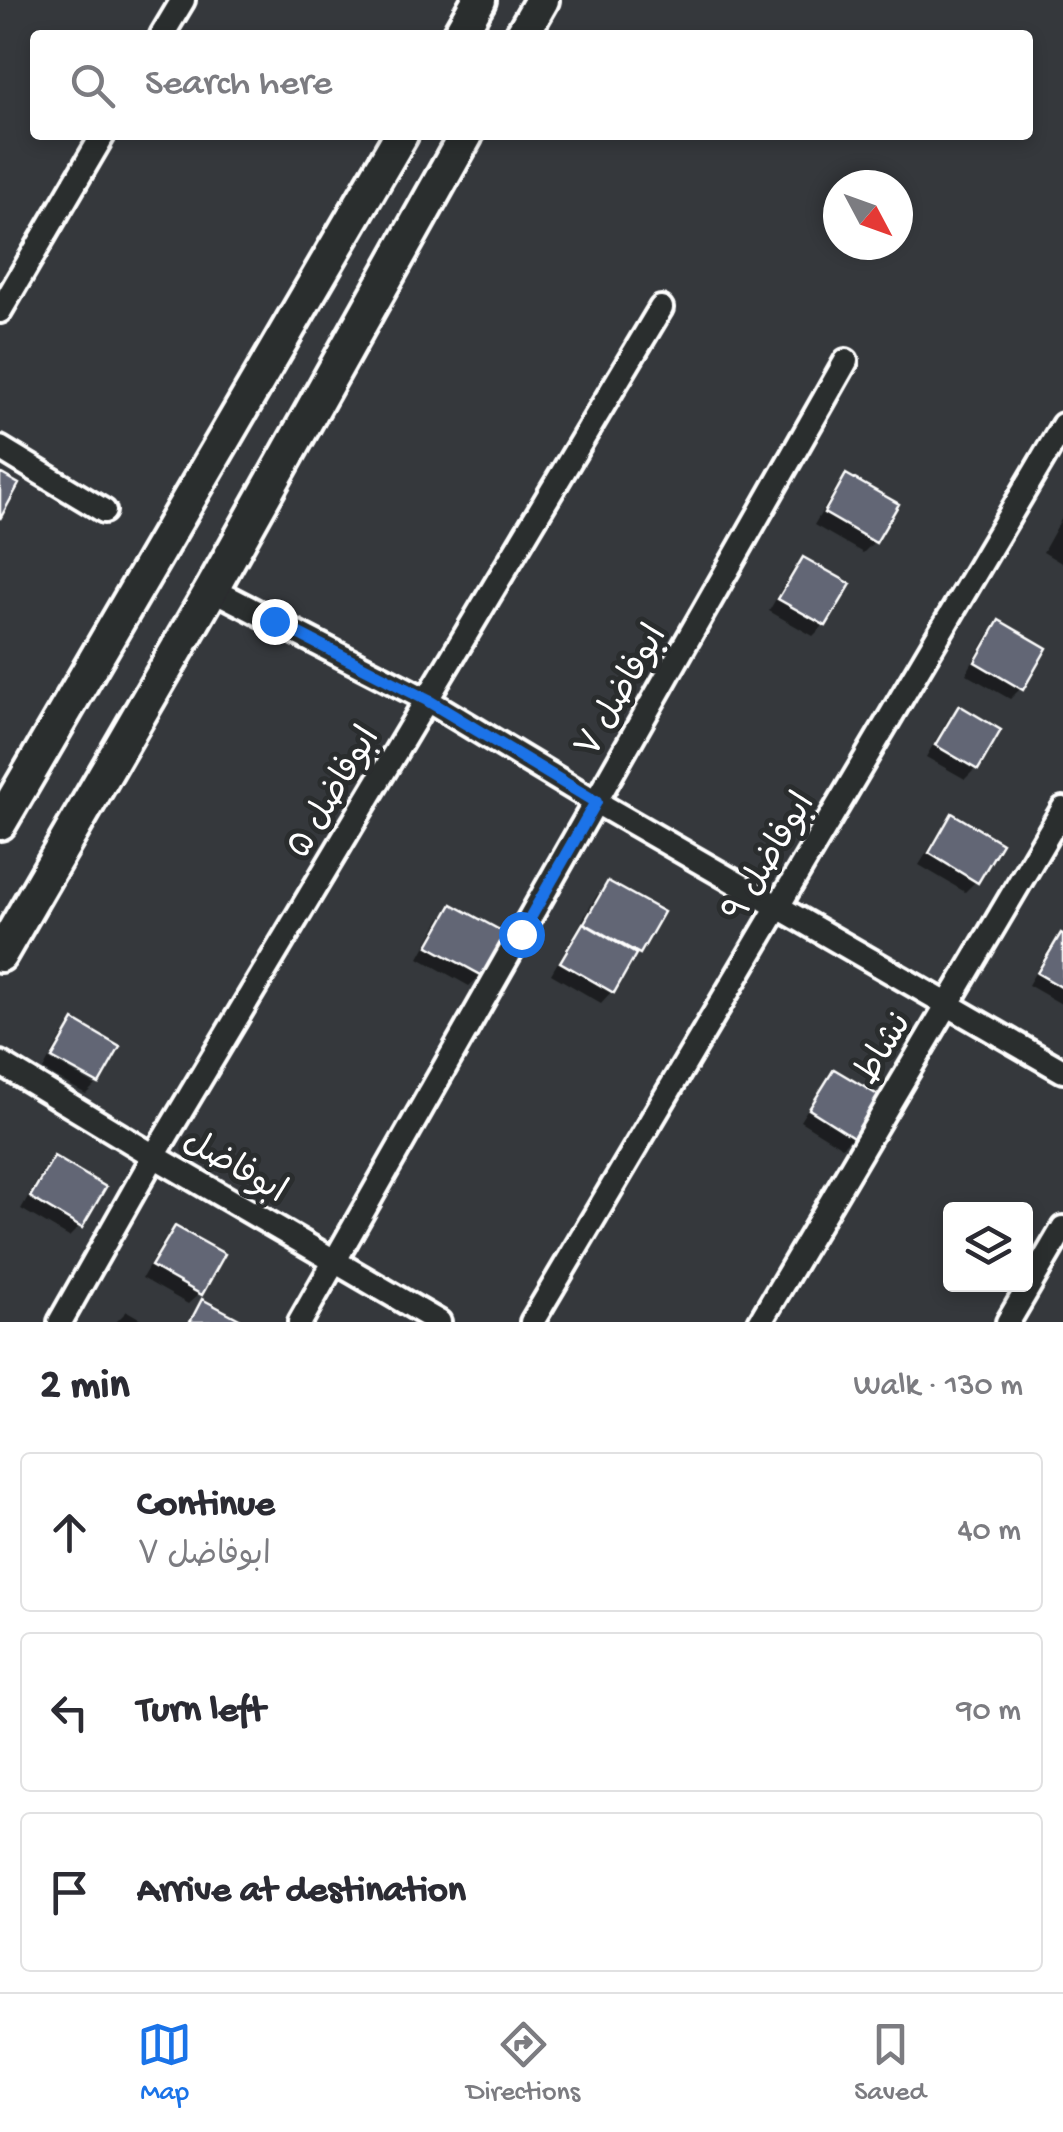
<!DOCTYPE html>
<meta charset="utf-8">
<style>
body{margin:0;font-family:"Gochi Hand","Playpen Sans Arabic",sans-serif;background:#f2f2f3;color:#2b2b33}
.controls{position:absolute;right:30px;bottom:30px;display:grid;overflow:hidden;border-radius:10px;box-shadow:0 5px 15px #0003}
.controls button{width:90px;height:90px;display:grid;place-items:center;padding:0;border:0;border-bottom:2px solid #e1e1e2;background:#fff;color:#2b2b33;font:50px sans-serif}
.compass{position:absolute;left:823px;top:170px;width:90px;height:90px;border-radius:50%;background:#fff;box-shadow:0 5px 15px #0003;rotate:131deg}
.stop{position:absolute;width:30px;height:30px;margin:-22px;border:8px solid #1a73e8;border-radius:50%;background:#fff}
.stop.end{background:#1a73e8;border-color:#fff;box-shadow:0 2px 10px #0008}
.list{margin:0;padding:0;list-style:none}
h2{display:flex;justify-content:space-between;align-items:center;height:130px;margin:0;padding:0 40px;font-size:42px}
h2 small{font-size:32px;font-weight:400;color:#7c7c81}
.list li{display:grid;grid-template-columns:65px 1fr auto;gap:30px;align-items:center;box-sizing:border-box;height:160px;margin:0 20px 20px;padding:0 20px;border:2px solid #e1e1e2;border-radius:10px}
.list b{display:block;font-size:38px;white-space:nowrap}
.list p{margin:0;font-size:32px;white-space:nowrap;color:#7c7c81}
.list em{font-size:32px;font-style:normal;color:#7c7c81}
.icon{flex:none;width:55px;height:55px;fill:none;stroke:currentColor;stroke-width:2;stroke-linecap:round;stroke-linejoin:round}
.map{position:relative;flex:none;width:1063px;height:1322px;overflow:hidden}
.search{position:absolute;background:#fff;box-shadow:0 5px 15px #0003;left:30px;right:30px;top:30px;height:110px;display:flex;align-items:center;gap:25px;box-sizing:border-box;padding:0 35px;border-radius:10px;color:#7c7c81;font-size:38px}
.sheet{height:670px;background:#fff}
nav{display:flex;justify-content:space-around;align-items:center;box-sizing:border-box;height:140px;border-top:2px solid #e1e1e2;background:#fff;font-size:28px;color:#7c7c81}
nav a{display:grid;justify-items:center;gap:5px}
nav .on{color:#1a73e8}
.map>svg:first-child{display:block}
.shadow{fill:#0007}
.building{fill:#626675;stroke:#fff;stroke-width:2.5}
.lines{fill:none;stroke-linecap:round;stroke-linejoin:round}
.street-casing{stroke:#fff;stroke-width:30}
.secondary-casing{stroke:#fff;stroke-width:40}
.street{stroke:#2a2d2e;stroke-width:22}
.secondary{stroke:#2a2d2e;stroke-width:32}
.route{stroke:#1a73e8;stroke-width:12}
.labels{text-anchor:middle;stroke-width:10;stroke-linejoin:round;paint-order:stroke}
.street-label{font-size:35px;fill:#fff;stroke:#2a2d2e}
</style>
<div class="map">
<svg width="1063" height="1322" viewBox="0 0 1063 1322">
<rect width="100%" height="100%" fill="#35383c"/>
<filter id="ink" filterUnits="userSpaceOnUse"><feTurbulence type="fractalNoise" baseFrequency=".01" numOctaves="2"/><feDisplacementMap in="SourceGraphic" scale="20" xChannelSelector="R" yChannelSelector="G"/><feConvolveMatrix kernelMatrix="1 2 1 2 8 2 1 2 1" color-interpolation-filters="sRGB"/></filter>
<g filter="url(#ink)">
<path class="shadow" d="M847,477L895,505L874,542L863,553L814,525L836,488Z
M1063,516V564L1043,552Z
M803,560L824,625L813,636L769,611L792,571Z
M999,623L1021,688L1010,699L966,674L988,635Z
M959,708L976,768L965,779L926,757L948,719Z
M953,816L976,881L965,892L919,865L942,828Z
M609,884L638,953L628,963L612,991L601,1003L551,974L597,895Z
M453,907L503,935L481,975L469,986L419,958L441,918Z
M1061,936L1063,937V1005L1028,985L1050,947Z
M74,1024L97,1081L51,1055L63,1035Z
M49,1059L95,1085L86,1094L43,1070Z
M835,1072L853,1136L842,1147L800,1121L824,1083Z
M54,1159L80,1226L69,1237L21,1209L43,1170Z
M175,1229L200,1293L188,1304L142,1278L164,1240Z
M127,1311L146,1322H116Z"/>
<path class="building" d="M0,473L19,484L0,519Z
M846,474L899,504L876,543L824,513Z
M803,557L851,584L826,626L778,599Z
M999,620L1047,648L1023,690L975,662Z
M959,705L1001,730L978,770L935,745Z
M952,813L1002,843L978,883L929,853Z
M608,881L664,912L640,954L584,923Z
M452,904L507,934L483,976L428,946Z
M583,923L636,954L614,993L560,962Z
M1061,933L1063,934V988L1037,973Z
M74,1020L120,1047L99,1084L52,1058Z
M834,1069L881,1097L855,1138L809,1109Z
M54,1156L106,1187L82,1228L30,1197Z
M175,1226L225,1254L202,1295L151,1266Z
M202,1299L245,1322H190Z"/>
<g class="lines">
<g class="street-casing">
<path id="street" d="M162,35L183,0
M0,311L103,135
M0,448L104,511
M212,589L427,700L596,802L1063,1071
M0,1063L154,1156L439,1322
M60,1322L154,1156L661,308
M300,1322L846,361
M532,1322L1063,425
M760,1322L1063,809
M1008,1322L1063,1228"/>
</g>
<g class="secondary-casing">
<path id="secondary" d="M459,35L479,0
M522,35L542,0
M0,823L401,135
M0,955L212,589L466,135"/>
</g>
<use href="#street" class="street"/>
<use href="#secondary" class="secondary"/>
</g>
</g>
<g class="lines" filter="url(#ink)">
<path class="route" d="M274,621L427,700L596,802L521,934"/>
</g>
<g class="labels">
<g class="street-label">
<text transform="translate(619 690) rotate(-60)" y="12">ابوفاضل ۷</text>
<text transform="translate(331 791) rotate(-59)" y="12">ابوفاضل ۵</text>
<text transform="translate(767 856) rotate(-59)" y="12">ابوفاضل ۹</text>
<text transform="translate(881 1047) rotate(-59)" y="12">نشاط</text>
<text transform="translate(236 1164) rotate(30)" y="12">ابوفاضل</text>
</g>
</g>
</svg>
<div class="controls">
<button><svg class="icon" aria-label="layers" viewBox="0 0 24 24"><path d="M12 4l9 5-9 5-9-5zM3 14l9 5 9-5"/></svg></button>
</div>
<svg class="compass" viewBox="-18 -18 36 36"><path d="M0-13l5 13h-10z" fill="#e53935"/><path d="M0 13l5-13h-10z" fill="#7c7c81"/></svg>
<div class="stop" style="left:521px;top:934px"></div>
<div class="stop end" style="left:274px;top:621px"></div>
<div class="search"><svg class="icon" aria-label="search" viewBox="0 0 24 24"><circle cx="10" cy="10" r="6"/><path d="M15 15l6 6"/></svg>Search here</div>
</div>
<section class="sheet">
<h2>2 min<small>Walk · 130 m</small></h2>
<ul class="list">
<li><svg class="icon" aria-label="ahead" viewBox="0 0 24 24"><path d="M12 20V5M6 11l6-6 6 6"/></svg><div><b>Continue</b><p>ابوفاضل ۷</p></div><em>40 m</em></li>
<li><svg class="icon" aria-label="left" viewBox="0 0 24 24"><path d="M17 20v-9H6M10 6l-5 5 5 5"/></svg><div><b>Turn left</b></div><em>90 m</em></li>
<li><svg class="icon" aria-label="arrive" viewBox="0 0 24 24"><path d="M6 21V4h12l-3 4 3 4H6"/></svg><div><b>Arrive at destination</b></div></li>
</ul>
</section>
<nav>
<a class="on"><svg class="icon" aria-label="map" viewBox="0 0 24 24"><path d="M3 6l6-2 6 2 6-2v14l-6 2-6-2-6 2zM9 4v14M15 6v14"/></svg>Map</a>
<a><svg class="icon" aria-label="directions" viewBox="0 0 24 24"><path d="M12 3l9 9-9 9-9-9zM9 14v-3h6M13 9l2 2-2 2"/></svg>Directions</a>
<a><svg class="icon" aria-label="saved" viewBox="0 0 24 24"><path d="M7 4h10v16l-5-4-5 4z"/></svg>Saved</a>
</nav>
